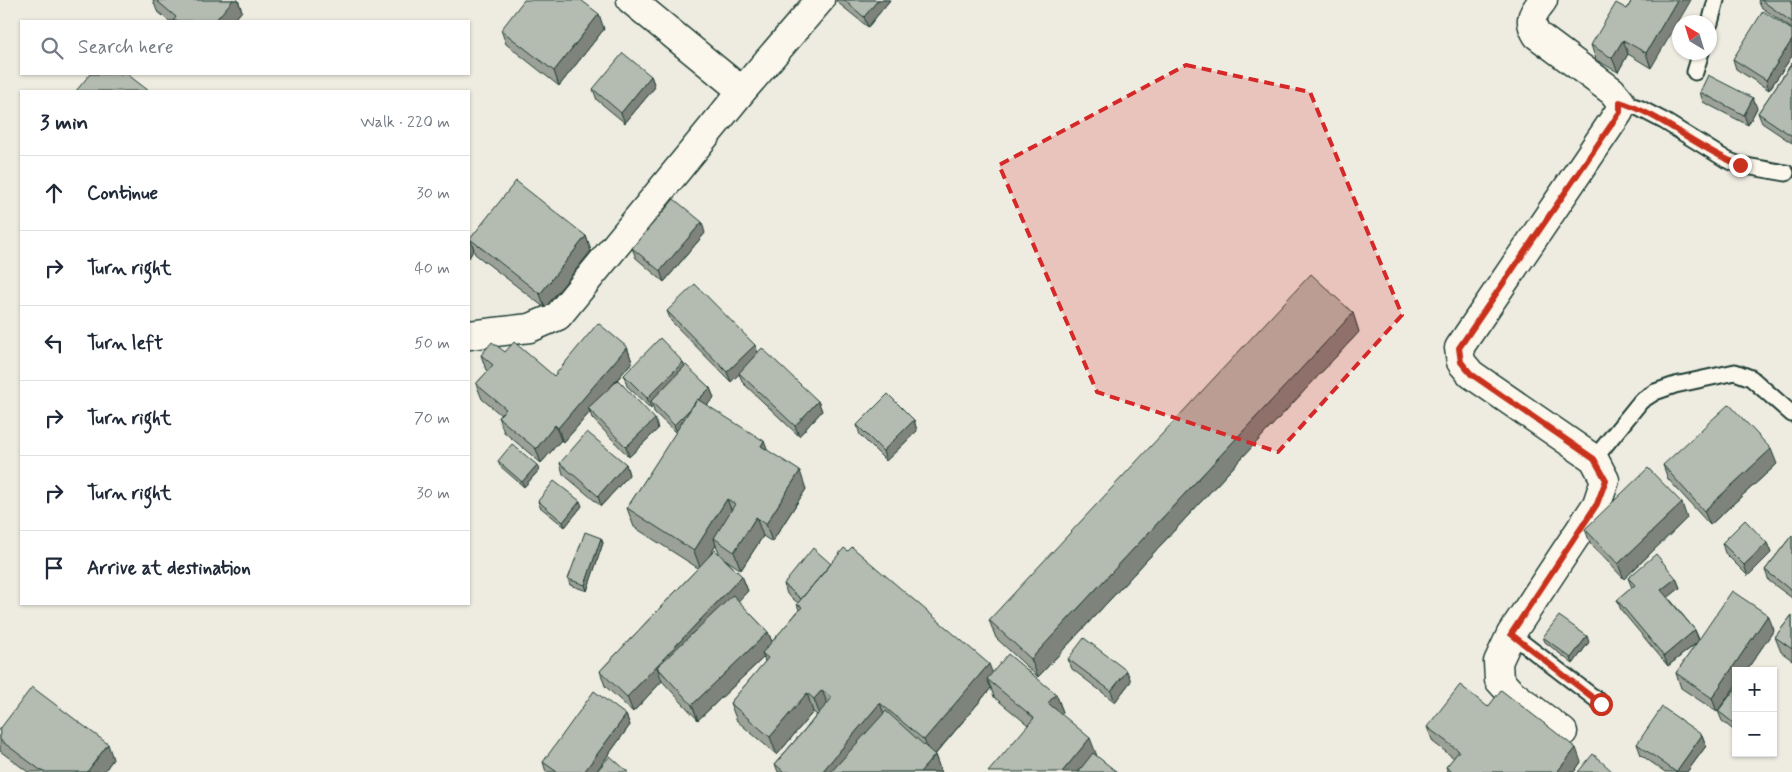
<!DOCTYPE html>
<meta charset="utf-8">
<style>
body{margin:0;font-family:Mynerve,sans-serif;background:#f2f2f3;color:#1f2937}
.controls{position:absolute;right:15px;bottom:15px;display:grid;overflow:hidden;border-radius:0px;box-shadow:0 1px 4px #0004}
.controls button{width:45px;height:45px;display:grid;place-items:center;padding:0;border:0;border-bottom:1px solid #e0e1e3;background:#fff;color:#1f2937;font:25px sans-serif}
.compass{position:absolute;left:1672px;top:15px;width:45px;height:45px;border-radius:50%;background:#fff;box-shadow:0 1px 4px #0004;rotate:322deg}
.stop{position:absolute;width:15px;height:15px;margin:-11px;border:4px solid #c8321e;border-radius:50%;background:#fff}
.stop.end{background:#c8321e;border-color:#fff;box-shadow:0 1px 5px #0008}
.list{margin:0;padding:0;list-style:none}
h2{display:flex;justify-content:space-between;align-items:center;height:65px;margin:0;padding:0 20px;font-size:21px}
h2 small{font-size:16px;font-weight:400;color:#747a83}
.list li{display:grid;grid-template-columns:32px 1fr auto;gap:15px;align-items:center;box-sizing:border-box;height:75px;padding:0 20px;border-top:1px solid #e0e1e3}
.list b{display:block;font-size:19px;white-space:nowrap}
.list em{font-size:16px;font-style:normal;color:#747a83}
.icon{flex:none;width:28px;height:28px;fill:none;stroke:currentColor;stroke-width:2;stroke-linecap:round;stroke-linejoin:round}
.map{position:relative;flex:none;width:1792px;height:772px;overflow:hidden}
.search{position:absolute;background:#fff;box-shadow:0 1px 4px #0004;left:20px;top:20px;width:450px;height:55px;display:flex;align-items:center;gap:12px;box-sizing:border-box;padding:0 18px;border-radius:0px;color:#747a83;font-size:19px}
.panel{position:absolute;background:#fff;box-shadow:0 1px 4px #0004;left:20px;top:90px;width:450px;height:515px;border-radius:0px}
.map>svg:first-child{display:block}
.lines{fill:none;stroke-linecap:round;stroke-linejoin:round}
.service-casing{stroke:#1f3d34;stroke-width:19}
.minor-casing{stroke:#1f3d34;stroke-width:31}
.service{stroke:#fbf7ec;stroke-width:15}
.minor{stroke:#fbf7ec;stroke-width:28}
.wall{fill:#9ba197;stroke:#1f3d34;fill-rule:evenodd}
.shaded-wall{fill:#7e837b;stroke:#1f3d34}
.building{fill:#b4bbb0;stroke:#1f3d34}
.route{stroke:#c8321e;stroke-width:6}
.marked{fill:#d62828;fill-opacity:0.2;stroke:#d62828;stroke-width:4;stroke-dasharray:10 6;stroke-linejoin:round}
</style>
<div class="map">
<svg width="1792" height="772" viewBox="0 0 1792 772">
<rect width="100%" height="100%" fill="#eeece1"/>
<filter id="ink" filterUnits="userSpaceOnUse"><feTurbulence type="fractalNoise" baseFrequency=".02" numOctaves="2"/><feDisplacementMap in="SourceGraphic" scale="10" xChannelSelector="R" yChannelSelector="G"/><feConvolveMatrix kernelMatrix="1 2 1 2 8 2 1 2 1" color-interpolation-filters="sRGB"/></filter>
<g filter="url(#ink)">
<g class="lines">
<g class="service-casing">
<path id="service" d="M1710,23L1716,0
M1695,72L1701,52
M1621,102L1639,108L1664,121L1727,160L1740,165L1786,173
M1594,459L1641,401L1655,392L1675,385L1735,372L1751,378L1792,414
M1511,634L1601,703"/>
</g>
<g class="minor-casing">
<path id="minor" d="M631,0L742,91
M1543,0C1533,14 1527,19 1537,35L1612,91L1621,102L1619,112L1459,348L1461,362L1471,374L1594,459L1605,480L1597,504L1511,634L1498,662L1499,680L1510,692L1563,732
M469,335L530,328L558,316L742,91L820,0"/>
</g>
<use href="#service" class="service"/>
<use href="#minor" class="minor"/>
</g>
<path class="wall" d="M153,0H238L242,11L233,21H169L157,11Z
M836,0H890L868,27L837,2Z
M1632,0L1651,68L1628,54L1618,72L1596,60L1591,45L1627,9Z
M1758,0H1792V29L1761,7Z
M604,29L559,86L506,44L501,30Z
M1792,30V56L1769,90L1736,69L1733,59Z
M1792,63V143L1762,123L1758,113Z
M651,76L655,87L625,123L597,100L593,89Z
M1700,92L1757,108L1748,125L1703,102Z
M705,233L664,282L636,258L632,248Z
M586,236L591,251L545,308L475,254L470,239Z
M667,311L758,353L818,401L822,411L799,436L743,383L739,374L731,382L671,321Z
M1353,313L1359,332L1038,677L996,638L989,620Z
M627,347L632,362L613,385L658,429L629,457L592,418L590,412L563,443L561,440L541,463L504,432L498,417L501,415L482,399L476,384L488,371L486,370L481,355L505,352L554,376Z
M685,366L710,388L714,398L707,405L767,450L806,489L772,542L763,536L741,570L725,559L742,576L748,591L738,601L768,632L772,642L799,610L797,604L798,603L787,594L784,584L831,564L993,673L1056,694L1063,712L1028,725L994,697L991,688L935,755L941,772H778L775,764L817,715L813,712L777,755L737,721L730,703L765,662L764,657L698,720L662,681L633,712L605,686L600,671L698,568L634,527L627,508L676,433L654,412L653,407L651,409L627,386L624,375ZM716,545L720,555H710Z
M914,420L917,431L886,461L860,435L857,425Z
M498,461L539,470L524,487L500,466Z
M560,463L626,464L629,475L601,506L563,474Z
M1777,464L1710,525L1668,479L1663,465Z
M538,501L582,506L565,527L540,507Z
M1687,518L1624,579L1590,543L1585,529Z
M1792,535V598L1769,581L1765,570Z
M601,538L603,543L587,591L570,585L568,579Z
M1722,543H1767L1771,553L1748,576L1725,553Z
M1628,578H1676L1680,588L1668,597L1695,630L1699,639L1774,630L1721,707L1736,688V732L1722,721L1718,711L1717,712L1681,688L1676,673L1697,643L1668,666L1621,610L1617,600L1632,588Z
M1792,615V660L1781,652L1775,637Z
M1543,637L1589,642L1573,664L1545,642Z
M1068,659L1131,681L1115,702L1072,669Z
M1488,707L1581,762L1574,772H1448L1446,767L1454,758L1433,742L1427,727Z
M626,715L630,725L596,772H546L543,762Z
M0,729L113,759L104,772H28L0,751Z
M1702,735L1706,746L1687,772H1665L1641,755L1637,744Z"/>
<path class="shaded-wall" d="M232,0H238L242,11L233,21H215Z
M878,0H890L868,27L864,17Z
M1677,0H1691L1651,68L1646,53Z
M599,14L604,29L559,86L554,71Z
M1623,40L1628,54L1618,72L1612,58Z
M1792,40V56L1769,90L1766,80Z
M651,76L655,87L625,123L621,113Z
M1753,98L1757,108L1748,125L1744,115Z
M702,222L705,233L664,282L660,271Z
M586,236L591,251L545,308L540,294Z
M470,239L474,249L469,258V241Z
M1353,313L1359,332L1038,677L1031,659Z
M755,345L759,355L731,382L727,372Z
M627,347L632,362L591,410L588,408L590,412L563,443L558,428Z
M683,362L687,372L651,401L653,407L651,409L647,398Z
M710,388L714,398L678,435L674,425Z
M818,401L822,411L799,436L795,426Z
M655,419L658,429L629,457L626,447Z
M914,420L917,431L886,461L883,451Z
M555,425L561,440L541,463L536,449Z
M764,441L771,460L761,446Z
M1771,449L1777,464L1710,525L1704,511Z
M626,464L629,475L601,506L598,496Z
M537,465L539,470L524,487L522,482Z
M800,471L806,489L772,542L766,524Z
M727,499L734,517L714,538L716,545L701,570L694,551Z
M580,501L582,506L565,527L563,522Z
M1682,503L1687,518L1624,579L1618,564Z
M756,517L763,536L741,570L734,552Z
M601,538L603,543L587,591L585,585Z
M1767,543L1771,553L1748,576L1744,565Z
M742,576L748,591L666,677L657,667L662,681L633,712L627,697Z
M1676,578L1680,588L1665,600L1661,590Z
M1768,615L1774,630L1746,671H1736V685L1717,712L1712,698Z
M1695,630L1699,641L1668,666L1664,656Z
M768,632L774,647L762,653L764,657L698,720L692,705Z
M1587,636L1589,642L1573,664L1571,658Z
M989,664L996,682L987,679L991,688L931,759L924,740Z
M1127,671L1131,681L1115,702L1111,691Z
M822,690L829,708L821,718L814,699Z
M807,693L813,712L777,755L770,737Z
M1056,694L1063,712L1055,721L1048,703Z
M880,703L887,722L844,772H822Z
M626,715L630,725L596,772H584Z
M1702,735L1706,746L1687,772H1676Z
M1090,738L1097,756L1084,772H1062Z
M108,744L113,759L104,772H87Z
M1576,748L1581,762L1574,772H1557Z
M935,755L941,772H920Z"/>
<path class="building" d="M156,0H233L215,21H173L176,17Z
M524,0H581L599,14L554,71L501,30Z
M844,0H878L864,17Z
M1632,0H1677L1646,53L1623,40L1612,58L1591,45L1616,3L1627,9Z
M1761,0H1792V22Z
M1763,11L1792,30V40L1766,80L1733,59Z
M623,53L651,76L621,113L593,89Z
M1792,63V136L1758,113Z
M90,74H127L149,91H76Z
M1708,75L1753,98L1744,115L1700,92Z
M516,181L586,236L540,294L470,239Z
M674,199L702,222L660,271L632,248Z
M1311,274L1353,313L1031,659L989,620Z
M695,284L755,345L727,372L667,311Z
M598,323L627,347L558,428L555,425L536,449L498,417L506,409L476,384L493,365L481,355L492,342L505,352L514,342L554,376Z
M660,338L683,362L647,398L624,375Z
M762,348L818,401L795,426L739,373Z
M686,365L710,388L698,400L697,399L694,405L674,425L651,401Z
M618,380L655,419L626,447L588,408Z
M888,394L914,420L883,451L857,425Z
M697,399L764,441L761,446L800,471L766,524L756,517L734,552L714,538L735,504L727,499L694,551L627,508Z
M1729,404L1771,449L1704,511L1663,465Z
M587,432L626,464L598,496L560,463Z
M512,444L537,465L522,482L498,461Z
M1648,468L1682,503L1618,564L1585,529Z
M554,481L580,501L563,522L538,501Z
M1745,520L1767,543L1744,565L1722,543Z
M585,532L601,538L585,585L568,579Z
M1792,535V591L1765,570Z
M852,547L989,664L924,740L880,703L822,772H784L775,764L832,698L822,690L814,699L807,693L770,737L730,703L768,658L762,653L802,607L797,604L844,548L848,551Z
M813,548L831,564L801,599L784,584Z
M715,550L742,576L627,697L600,671Z
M1656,554L1676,578L1661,590L1695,630L1664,656L1617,600L1635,585L1628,578Z
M1732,591L1768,615L1712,698L1676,673Z
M733,595L768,632L692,705L657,667Z
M1792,615V649L1775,637Z
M1559,616L1587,636L1571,658L1543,637Z
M1084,638L1127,671L1111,691L1068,659Z
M1008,654L1056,694L1048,703L1090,738L1062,772H988L1034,718L987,679Z
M1460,685L1488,707L1501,690L1576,748L1557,772H1452L1446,767L1459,751L1427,727Z
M32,687L108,744L87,772H43L0,740V729Z
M1736,688V725L1718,711Z
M594,691L626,715L584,772H557L543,762Z
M1662,707L1702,735L1676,772L1637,744Z
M886,711L935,755L920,772H831Z
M1093,753L1117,772H1078Z
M1593,754L1613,772H1578Z
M610,756L628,772H596Z"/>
</g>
<g class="lines" filter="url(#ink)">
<path class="route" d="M1601,704L1511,634L1597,504L1606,480L1594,459L1471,374L1461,362L1459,348L1620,112V102C1664,116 1698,149 1740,165"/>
</g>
<path class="marked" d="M1186,65L1310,92L1402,315L1278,452L1097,392L999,165Z"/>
</svg>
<div class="controls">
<button>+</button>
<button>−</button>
</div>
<svg class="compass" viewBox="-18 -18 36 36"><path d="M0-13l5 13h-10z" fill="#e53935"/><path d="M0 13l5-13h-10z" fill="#747a83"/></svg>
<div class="stop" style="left:1601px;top:704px"></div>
<div class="stop end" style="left:1740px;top:165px"></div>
<div class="search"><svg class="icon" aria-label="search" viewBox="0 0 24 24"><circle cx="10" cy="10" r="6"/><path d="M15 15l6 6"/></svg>Search here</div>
<section class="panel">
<h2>3 min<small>Walk · 220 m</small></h2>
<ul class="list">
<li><svg class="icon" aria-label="ahead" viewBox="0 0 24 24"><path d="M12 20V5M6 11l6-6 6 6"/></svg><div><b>Continue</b></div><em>30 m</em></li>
<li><svg class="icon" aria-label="right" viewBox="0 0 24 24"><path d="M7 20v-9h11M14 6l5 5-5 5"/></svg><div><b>Turn right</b></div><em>40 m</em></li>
<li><svg class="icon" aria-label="left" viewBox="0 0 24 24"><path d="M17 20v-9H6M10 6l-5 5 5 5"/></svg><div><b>Turn left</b></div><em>50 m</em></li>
<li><svg class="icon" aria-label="right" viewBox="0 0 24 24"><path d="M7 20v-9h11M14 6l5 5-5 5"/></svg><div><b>Turn right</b></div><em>70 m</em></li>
<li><svg class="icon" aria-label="right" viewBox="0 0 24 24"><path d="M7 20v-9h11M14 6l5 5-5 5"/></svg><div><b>Turn right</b></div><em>30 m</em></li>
<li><svg class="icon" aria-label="arrive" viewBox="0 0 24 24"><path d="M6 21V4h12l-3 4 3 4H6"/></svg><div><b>Arrive at destination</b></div></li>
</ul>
</section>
</div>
